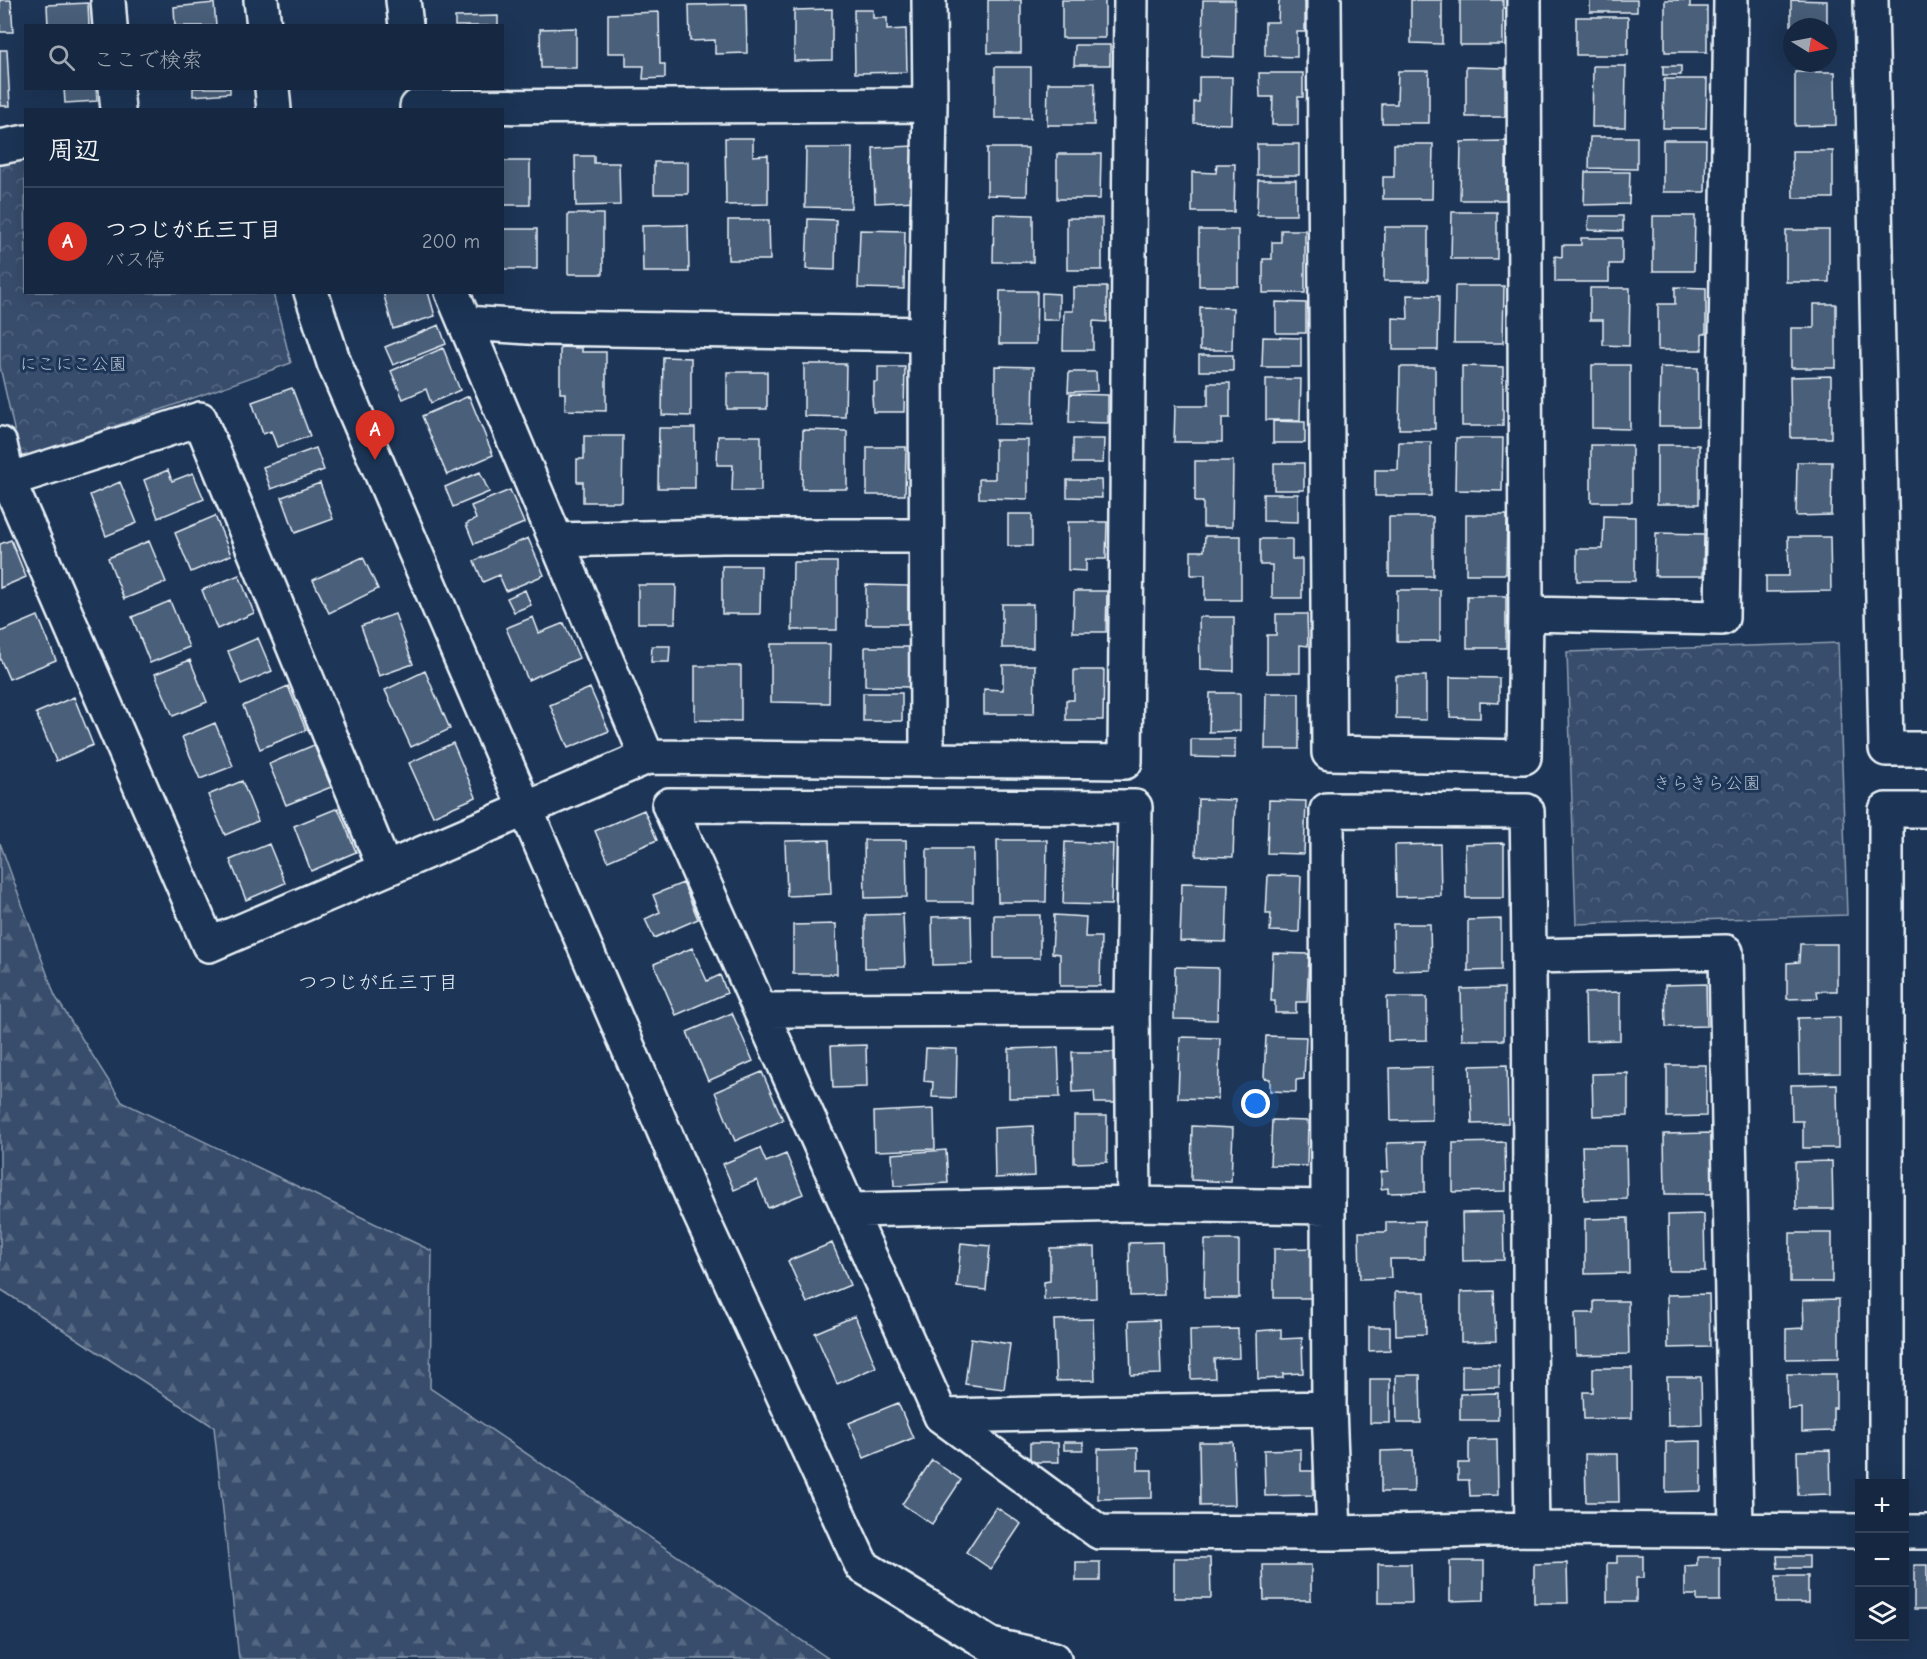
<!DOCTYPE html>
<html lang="ja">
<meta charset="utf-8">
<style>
body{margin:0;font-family:"Comic Neue","Klee One",sans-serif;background:#23344c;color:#f1f3f6}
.controls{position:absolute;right:18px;bottom:18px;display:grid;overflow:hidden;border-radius:0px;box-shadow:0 6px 24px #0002}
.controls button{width:54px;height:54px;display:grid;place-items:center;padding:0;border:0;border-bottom:2px solid #35445a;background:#162841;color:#f1f3f6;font:30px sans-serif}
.compass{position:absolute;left:1783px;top:18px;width:54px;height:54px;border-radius:50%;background:#162841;box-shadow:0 6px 24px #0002;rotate:100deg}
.you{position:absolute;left:1256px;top:1104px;width:21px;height:21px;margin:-15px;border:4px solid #fff;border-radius:50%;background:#1a73e8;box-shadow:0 0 0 9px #1a73e833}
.badge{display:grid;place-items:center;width:39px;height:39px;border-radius:50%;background:#d93025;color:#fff;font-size:20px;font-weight:700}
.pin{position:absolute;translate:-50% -50px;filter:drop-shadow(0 2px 3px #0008)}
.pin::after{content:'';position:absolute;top:32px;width:21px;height:18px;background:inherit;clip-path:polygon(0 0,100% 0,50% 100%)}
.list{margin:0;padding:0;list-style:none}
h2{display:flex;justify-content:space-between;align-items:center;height:78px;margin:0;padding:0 24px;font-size:26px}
h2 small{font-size:20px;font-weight:400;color:#9ea6b1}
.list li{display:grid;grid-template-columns:39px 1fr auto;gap:18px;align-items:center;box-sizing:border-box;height:108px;padding:0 24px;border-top:2px solid #35445a}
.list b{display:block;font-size:22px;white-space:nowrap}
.list p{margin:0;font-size:20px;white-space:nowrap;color:#9ea6b1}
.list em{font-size:20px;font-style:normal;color:#9ea6b1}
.icon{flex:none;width:33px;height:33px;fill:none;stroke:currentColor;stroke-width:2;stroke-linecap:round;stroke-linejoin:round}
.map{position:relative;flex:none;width:1927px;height:1659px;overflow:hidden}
.search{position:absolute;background:#162841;box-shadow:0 6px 24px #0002;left:24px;top:24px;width:480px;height:66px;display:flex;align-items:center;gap:15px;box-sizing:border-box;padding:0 21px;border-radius:0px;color:#9ea6b1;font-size:22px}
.panel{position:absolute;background:#162841;box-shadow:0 6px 24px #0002;left:24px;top:108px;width:480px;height:186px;border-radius:0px}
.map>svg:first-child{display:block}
.forest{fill:url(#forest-firs);stroke:#909fb2;stroke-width:1.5}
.park{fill:url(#park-crowns);stroke:#909fb2;stroke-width:1.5}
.building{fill:#495e7a;stroke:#e8f1f8;stroke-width:1.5}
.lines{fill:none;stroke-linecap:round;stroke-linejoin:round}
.minor-casing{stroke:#e8f1f8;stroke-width:38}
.tertiary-casing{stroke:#e8f1f8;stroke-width:38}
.minor{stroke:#1d3557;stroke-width:33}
.tertiary{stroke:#1d3557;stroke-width:33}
.labels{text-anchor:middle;stroke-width:6;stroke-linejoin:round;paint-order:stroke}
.park-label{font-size:18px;fill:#b3c0ce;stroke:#1d3557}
.neighbourhood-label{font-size:20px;fill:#e8f1f8;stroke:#1d3557}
</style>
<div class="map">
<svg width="1927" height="1659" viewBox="0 0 1927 1659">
<defs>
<pattern id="forest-firs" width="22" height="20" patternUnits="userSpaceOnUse" patternTransform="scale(1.5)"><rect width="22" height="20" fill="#374d6c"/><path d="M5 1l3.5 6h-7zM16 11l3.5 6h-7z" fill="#546782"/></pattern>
<pattern id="park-crowns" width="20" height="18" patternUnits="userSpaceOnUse" patternTransform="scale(1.5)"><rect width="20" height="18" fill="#374d6c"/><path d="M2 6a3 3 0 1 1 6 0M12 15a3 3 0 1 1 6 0" fill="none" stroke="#546782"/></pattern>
</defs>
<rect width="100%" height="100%" fill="#1d3557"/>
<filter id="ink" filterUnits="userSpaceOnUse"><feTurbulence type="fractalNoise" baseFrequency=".0167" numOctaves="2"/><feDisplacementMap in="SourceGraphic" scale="12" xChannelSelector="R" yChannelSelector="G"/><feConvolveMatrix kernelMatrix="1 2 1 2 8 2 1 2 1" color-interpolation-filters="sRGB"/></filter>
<g filter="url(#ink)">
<path class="forest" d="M0,843L55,996L122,1102L432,1251L430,1388L829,1659H239L214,1427L0,1289Z"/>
<path class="park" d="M25,155L26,292L273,293L291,363L21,460L0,367V159Z
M1838,643L1847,915L1576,924L1567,652Z"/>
<path class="building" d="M0,0H11L13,32H0Z
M988,0H1021V53H988Z
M1062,0H1105V38H1062Z
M1203,0H1235L1234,57L1202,56Z
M1279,0H1305V32H1297V57L1265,56V22H1278Z
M1411,0H1442V44L1411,43Z
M1460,0H1503V45H1460Z
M1590,0H1637V12H1590Z
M1665,0H1690V7H1707V52H1665Z
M1791,0L1827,1V27H1792L1791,56Z
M88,3L89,26H48L47,5Z
M214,3L216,26H175L174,7Z
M746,4L747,53L715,54V40L690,41L689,5Z
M832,9V60L794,61V10Z
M854,10H873V18H887V30L906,29L907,72L855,73Z
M659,12L660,64H665V78L643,79L644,66H626V53H608V14Z
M498,16V26H455V17Z
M1576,17H1628V55H1576Z
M576,28V68H541L540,29Z
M1075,45H1110V65H1074Z
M0,50H7L10,106H0Z
M1593,66H1626L1625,127H1592Z
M1663,66H1681V75H1663Z
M995,67H1031V118H995Z
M1466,67L1505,68V117H1466Z
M1398,71H1429V123H1382V104H1397Z
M1795,72H1835L1836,125L1795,126Z
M1259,73H1303V97H1298V125H1272L1273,97H1260Z
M1199,77H1232L1231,124L1194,123V102H1199Z
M1664,79H1707L1706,128H1663Z
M1048,83H1095L1094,125H1047Z
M64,88H96L97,101L65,103Z
M193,88H230V93L193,96Z
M1590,137H1637V169L1589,168Z
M725,138H753V156L768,155V204L726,205Z
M1663,140H1706L1705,192H1663Z
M1506,141V200H1460L1461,142Z
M1257,144H1299V175H1257Z
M1394,144H1433L1432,199H1383V177H1394Z
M914,146L917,201L875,203L873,148Z
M806,148H852L851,208L805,207Z
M987,148H1028L1027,196L987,195Z
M1792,151H1833V198H1793Z
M1057,154H1101L1100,199H1057Z
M575,156H594V163H619L620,205L576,206Z
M502,161H530V205H502Z
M654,162H688V194H654Z
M1217,164H1235L1234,212H1192V172L1216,173Z
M1585,172H1630L1629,204L1584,205Z
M1258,180H1296V215H1257Z
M1452,212H1497V259H1451Z
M568,214H603V274H568Z
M994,214L1033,215V262H993Z
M1589,216H1623V231L1588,230Z
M1653,216H1695L1694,271H1653Z
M1067,218H1102V270H1067Z
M808,219L836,220L835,270L806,269Z
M728,220H769L770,260H728Z
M688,225L689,272H643L642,226Z
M1385,227H1428V281H1384Z
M502,229H537V269H502Z
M860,230L905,231L904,289L858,288Z
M1199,230H1238V286H1199Z
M1281,230H1305V293H1263V259H1272V242H1281Z
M1786,230H1829V282H1786Z
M1581,238H1622V264H1609V282H1555V256L1562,257V245H1581Z
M1455,286H1504L1503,343H1454Z
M1073,287H1107V322L1093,321V350H1063L1064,311H1073Z
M1675,287L1706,288V334H1702V350H1658V304H1675Z
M1590,288H1630L1629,346L1603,345V320H1590Z
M1000,291H1037L1036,344H999Z
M428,292L435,316L393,329L383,292Z
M1042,293L1059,294V320H1042Z
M1407,295L1439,296L1438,350H1393V318L1408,319Z
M1276,302L1306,303V333H1276Z
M1814,304H1836V368H1791V328H1814Z
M1200,307L1233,308L1232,350H1200Z
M439,325L446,344L393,365L385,347Z
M1263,337L1301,338V367H1262Z
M560,347L582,348V352H606V411L565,410V393H560Z
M443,348L460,390L431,403L426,389L403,399L391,371Z
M1199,355H1233V371H1199Z
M663,357L691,358V416L662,415Z
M804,364H846L845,417L804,416Z
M1592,365H1630V429L1592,428Z
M995,366L1034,367L1033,425L995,424Z
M1462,366L1503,367V426H1462Z
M878,367H905L904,412H873L872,396H874V382H878Z
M1400,367H1435V429H1399Z
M1660,367L1698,368V426H1659Z
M727,372H767V409H727Z
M1069,372H1096L1097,391L1068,392Z
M1831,376V438H1791L1790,377Z
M1266,379H1301L1300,420H1266Z
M1208,383H1230V418H1222V442H1174L1175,406H1208Z
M292,388L310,436L277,447L271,431L263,434L252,402Z
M1070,394L1108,395V423L1069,422Z
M469,396L493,455L447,475L422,416Z
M1273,421L1305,422V443H1273Z
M659,428H695V488H658Z
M803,430L847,431V489H802Z
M584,436H623L622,502H583V482H577V459H584Z
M718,436H761V491H732L733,465H717Z
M1456,438H1503L1502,491L1455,490Z
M1073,439H1104L1103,463H1073Z
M995,440H1028V499L979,498V479H995Z
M1399,442H1431V496H1375V470H1398Z
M1591,445H1632V502H1591Z
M1657,445H1699V504H1657Z
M867,447H906L905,495H867Z
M316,448L324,470L271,489L263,467Z
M1195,461H1233L1232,527H1203V502H1195Z
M1797,462H1832L1831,515L1796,516Z
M1274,463H1304V490H1274Z
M168,470L172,481L193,473L204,499L158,518L144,480Z
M480,472L489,492L453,507L445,487Z
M1067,480H1101L1102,498L1067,497Z
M120,482L137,523L106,536L90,495Z
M320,483L333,519L295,533L282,497Z
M510,490L524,523L474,544L466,524L476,519L471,506Z
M1263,494H1298V522L1263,521Z
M1008,514H1032V546H1008Z
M1466,515H1507L1506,574H1466Z
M215,516L231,555L191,572L175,533Z
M1604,516L1635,517V581H1577V549H1603Z
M1389,517H1433V576H1389Z
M1068,522H1107L1106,559H1086V571L1068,570Z
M1656,533L1704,534L1703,576H1655Z
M1205,536H1241V600H1205V575H1191V551H1204Z
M1788,537H1830L1831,591L1766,592V576H1789Z
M528,538L544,575L506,591L499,575L483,582L474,561Z
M1260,539H1292V559H1302V598H1272V565H1260Z
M11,540L26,577L0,588V544Z
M149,541L166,582L124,599L108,558Z
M363,557L378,589L329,613L313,580Z
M793,562H837V630H792Z
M722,566H761L760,614H722Z
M239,575L254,613L217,629L202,590Z
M638,585H676L675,623H638Z
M866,585L908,586V624H866Z
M525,590L531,605L514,612L507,598Z
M1397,590H1440V641H1397Z
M1074,591H1107L1106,632H1073Z
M1467,596H1506V648H1467Z
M170,601L189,647L150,663L132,617Z
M1002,604H1033V648H1002Z
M395,614L413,664L379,676L361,626Z
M1276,614H1307L1308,646L1300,645V673H1267V635H1276Z
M38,616L56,660L9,679L0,658V632Z
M533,617L539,633L564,623L579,658L528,680L506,628Z
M1199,617H1234V671L1200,670Z
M258,638L272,671L241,684L228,651Z
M771,644H830L829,703L771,702Z
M652,646H670L669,662H651Z
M865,647H910L909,687L865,686Z
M190,660L207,702L173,716L155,674Z
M1003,665H1035L1034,714H984V689L1003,690Z
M695,666H741V721L695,720Z
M1074,670H1104L1103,720H1066V700H1074Z
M425,671L450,729L411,747L385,690Z
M1396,676H1426V720L1396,719Z
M1450,677L1499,678V703L1480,702V718L1450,717Z
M288,686L306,730L260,749L243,706Z
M590,688L609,731L568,748L550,705Z
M863,693H902V721H863Z
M1210,693H1240V731L1209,732Z
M1266,693H1299V749H1265Z
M74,697L93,745L56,761L36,713Z
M215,723L233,766L200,779L182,737Z
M1191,739H1235V758L1191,757Z
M453,743L476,797L433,816L409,763Z
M314,745L331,787L286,805L269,764Z
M242,781L258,821L225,835L208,795Z
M1198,799L1235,800L1233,857L1196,856Z
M1269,800L1306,801L1304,854L1267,853Z
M338,808L356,852L311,871L294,826Z
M644,810L657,840L608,861L595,831Z
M829,840L831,894L787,896L785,841Z
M864,840H906L907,897L865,898Z
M997,840H1047L1046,902H998Z
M1065,842L1113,844L1111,905L1063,904Z
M1504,843V898H1466L1465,844Z
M269,844L285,883L246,900L230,860Z
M1440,844L1441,896L1396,897L1395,845Z
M927,849H973V902H927Z
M1268,875L1301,876L1299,932L1270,931L1271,914H1266Z
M683,883L698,919L654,938L645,919L660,912L653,895Z
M1182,883L1228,884L1226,942L1180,941Z
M903,914L905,967L865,968V915Z
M994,915H1040V958H994Z
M1054,915L1086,917L1085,937H1101L1100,986H1060V954L1052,953Z
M971,916L972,964L933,965L932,917Z
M1501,919V970L1468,971V920Z
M836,924L837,974H793V925Z
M1393,924H1430L1431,970L1394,971Z
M1800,944H1837V991H1817L1818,998L1787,999V963L1799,962Z
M692,948L707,981L720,975L727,993L676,1015L654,964Z
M1273,953L1309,954L1307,1002H1296V1013H1275V1001H1271Z
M1175,967L1218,968L1217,1020L1174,1019Z
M1706,984L1707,1026L1666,1027L1665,985Z
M1504,988V1040H1462L1461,989Z
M1620,992V1040L1586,1041L1585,993Z
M1387,997H1427V1040L1388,1041Z
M732,1013L753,1061L708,1081L687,1032Z
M1840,1017V1073L1799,1074L1798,1018Z
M1266,1036L1306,1037L1304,1079L1296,1080V1092L1270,1091V1079L1264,1078Z
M1180,1037L1220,1038L1218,1099L1178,1098Z
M866,1045L867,1087L833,1088L831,1046Z
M1058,1047L1060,1097L1009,1098V1049Z
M926,1048L957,1049L956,1098L932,1097L933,1082L924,1081Z
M1072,1052H1114L1115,1103H1095L1094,1091L1073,1092Z
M1507,1065L1508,1123L1472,1124L1470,1066Z
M1667,1065H1706V1116L1667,1117Z
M1432,1067V1120L1391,1121L1390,1068Z
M762,1072L783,1120L735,1141L715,1092Z
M1628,1073V1115L1593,1116L1592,1074Z
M1837,1084L1838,1148H1803V1121H1792L1791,1085Z
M934,1109L935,1149L875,1151L874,1112Z
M1074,1116H1107V1162L1074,1163Z
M1272,1120L1308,1121L1307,1166L1270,1165Z
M1033,1126L1035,1176L995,1178L994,1128Z
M1192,1126L1233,1128L1231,1182L1191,1180Z
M1711,1133L1713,1194H1665L1664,1134Z
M1425,1142V1192L1388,1193V1188L1381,1189V1172L1388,1171L1387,1143Z
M1505,1142L1506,1191L1453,1192V1143Z
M1582,1146H1626L1627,1199L1584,1200Z
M760,1148L766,1162L786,1154L803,1194L768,1208L757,1180L734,1190L723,1164Z
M946,1150L948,1183L894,1186L892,1154Z
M1832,1161L1833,1209H1796L1795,1162Z
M1503,1212L1504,1260L1463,1261L1462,1213Z
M1704,1214L1705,1271H1669L1668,1215Z
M1628,1218L1629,1273L1585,1274V1219Z
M1424,1221V1259H1390L1391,1278L1360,1279L1359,1232H1386V1222Z
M1790,1233H1832V1282H1790Z
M1205,1240H1239V1298H1204Z
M1162,1242L1164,1295L1130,1296L1129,1243Z
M832,1243L850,1285L807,1303L788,1261Z
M961,1243L990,1246L986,1290L957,1287Z
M1095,1247L1096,1298L1044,1300V1282L1050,1281V1248Z
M1318,1248V1298H1274V1249Z
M1494,1291L1496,1341L1461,1342V1292Z
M1395,1292H1425L1426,1334L1396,1335Z
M1709,1294L1710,1347L1668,1348L1667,1295Z
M1839,1299V1358L1786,1359V1329L1804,1328L1803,1300Z
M1594,1301H1628L1629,1354L1576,1355L1575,1313H1594Z
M855,1316L876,1367L837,1384L815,1333Z
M1093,1319L1095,1380L1056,1381L1054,1320Z
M1159,1320L1161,1374L1131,1375L1129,1321Z
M1369,1327H1390V1350L1369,1351Z
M1238,1329L1239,1358L1214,1359L1215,1378L1191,1379L1190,1330Z
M1281,1329V1339L1302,1338L1303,1373L1283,1374V1378L1258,1379L1257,1331Z
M971,1338L1010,1344L1004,1389L965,1384Z
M1462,1365H1499V1387L1462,1388Z
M1593,1368H1632V1418L1584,1419L1583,1392H1593Z
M1787,1374H1836V1408H1833V1431L1802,1432V1408L1788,1409Z
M1396,1375H1420L1421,1423H1397Z
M1667,1377H1701L1702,1425L1668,1426Z
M1370,1379H1390V1423H1370Z
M1498,1393V1420H1460V1394Z
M898,1403L913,1438L864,1458L849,1423Z
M1497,1439L1498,1495L1470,1496L1469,1480H1458V1463H1469V1440Z
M1701,1441V1491L1666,1492V1442Z
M1064,1442H1083V1450H1064Z
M1199,1442H1233L1235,1505L1200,1506Z
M1030,1443H1058L1059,1462H1030Z
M1138,1448V1470H1152V1498L1098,1499V1449Z
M1301,1449V1471H1313V1495L1265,1496L1264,1450Z
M1413,1450L1414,1492H1381V1451Z
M1830,1450L1831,1494L1798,1495L1797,1451Z
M1585,1454H1618L1619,1502H1586Z
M932,1460L961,1480L932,1524L902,1504Z
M996,1507L1021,1524L991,1569L966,1552Z
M1617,1556H1643V1578H1636V1602H1607V1563H1617Z
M1777,1556H1809V1568H1778Z
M1697,1557H1720V1601H1697V1595H1685V1566L1697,1565Z
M1174,1558H1210L1211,1598H1174Z
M1450,1561H1484V1600L1450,1601Z
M1076,1562H1100V1581H1076Z
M1567,1563L1568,1603H1534V1564Z
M1378,1564H1411L1412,1603H1378Z
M1263,1565H1311V1600H1264Z
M1914,1565H1927V1609H1914Z
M1776,1576H1808V1603H1776Z"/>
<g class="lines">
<g class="minor-casing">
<path id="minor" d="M108,0L110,26
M403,0L406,26
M1324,0L1329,753L1524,757L1526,614
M1524,0L1526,614L1722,618L1731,0
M1871,0L1886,749H1927
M116,88L118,110
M417,107L930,105
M0,147L26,142
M452,292L647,757L1125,762L1131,0
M465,323L543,328L926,334
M0,444L8,480L0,483
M556,540L723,536H926
M927,759L926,334L930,105L929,0
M385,869L200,419L8,480L209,945C355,882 501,819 647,757
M1530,956L1726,952L1736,1530
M762,1010L1132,1009
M1328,1207L1329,1408L1334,1533
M851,1210L1134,1204
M941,1416L1329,1408
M1886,1484V810H1927
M1532,1529C1528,1290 1532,1050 1527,811L1327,810L1328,1207L1134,1204L1132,1009L1135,807L669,805L941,1416L1099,1532L1334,1533L1532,1529L1860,1531
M1904,1532H1927"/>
</g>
<g class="tertiary-casing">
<path id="tertiary" d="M261,0L264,26
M272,88L274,110
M311,292L334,363L698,1210L862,1566L991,1645L1054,1659"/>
</g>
<use href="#minor" class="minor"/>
<use href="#tertiary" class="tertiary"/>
</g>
</g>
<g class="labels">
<g class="park-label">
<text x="73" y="370">にこにこ公園</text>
<text x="1707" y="789">きらきら公園</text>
</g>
<g class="neighbourhood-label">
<text x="378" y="989">つつじが丘三丁目</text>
</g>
</g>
</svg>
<div class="controls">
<button>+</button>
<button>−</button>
<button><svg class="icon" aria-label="layers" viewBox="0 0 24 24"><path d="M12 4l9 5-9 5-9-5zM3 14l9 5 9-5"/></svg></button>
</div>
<svg class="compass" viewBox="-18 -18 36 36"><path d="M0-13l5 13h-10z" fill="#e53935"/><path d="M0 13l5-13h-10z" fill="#9ea6b1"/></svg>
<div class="you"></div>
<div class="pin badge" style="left:375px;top:460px">A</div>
<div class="search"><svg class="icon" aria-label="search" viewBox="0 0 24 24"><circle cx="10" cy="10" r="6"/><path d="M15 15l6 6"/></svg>ここで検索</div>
<section class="panel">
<h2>周辺<small></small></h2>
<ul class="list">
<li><span class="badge">A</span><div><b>つつじが丘三丁目</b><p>バス停</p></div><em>200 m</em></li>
</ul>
</section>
</div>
